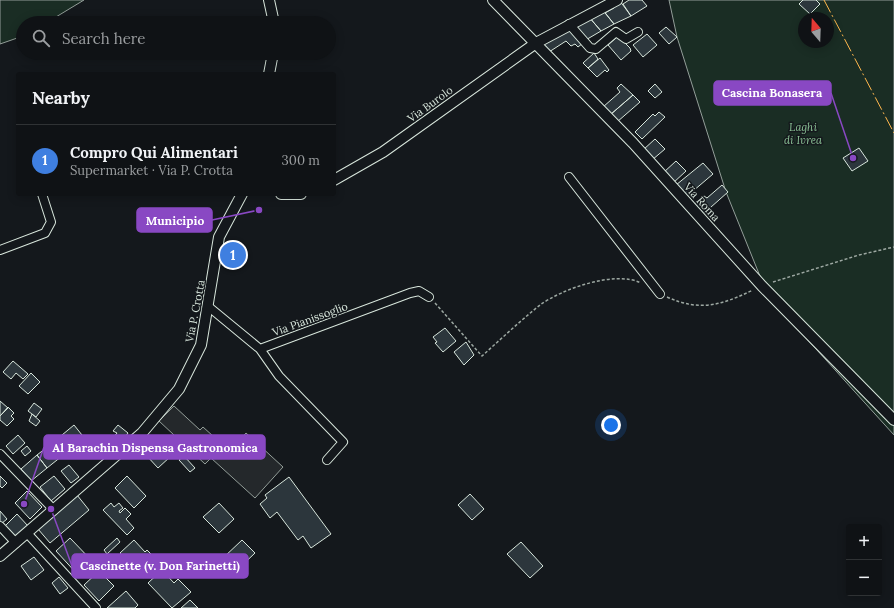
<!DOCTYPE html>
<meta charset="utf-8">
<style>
body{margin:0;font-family:Lora,serif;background:#181b1e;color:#f1f3f6}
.controls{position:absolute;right:12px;bottom:12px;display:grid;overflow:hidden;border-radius:4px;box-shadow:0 2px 10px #0003}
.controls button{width:36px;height:36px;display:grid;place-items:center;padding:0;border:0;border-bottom:1px solid #2f3234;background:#0f1215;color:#f1f3f6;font:20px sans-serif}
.compass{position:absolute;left:798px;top:12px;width:36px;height:36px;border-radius:50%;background:#0f1215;box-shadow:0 2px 10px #0003;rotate:341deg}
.you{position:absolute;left:611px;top:425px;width:14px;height:14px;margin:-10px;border:3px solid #fff;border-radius:50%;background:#1a73e8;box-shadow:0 0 0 6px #1a73e833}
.badge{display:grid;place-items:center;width:26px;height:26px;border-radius:50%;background:#ffb74d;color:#fff;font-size:13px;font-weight:700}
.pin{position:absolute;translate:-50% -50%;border:2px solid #fff;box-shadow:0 1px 4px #0006}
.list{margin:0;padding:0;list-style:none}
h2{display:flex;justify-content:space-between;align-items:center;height:52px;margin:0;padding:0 16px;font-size:17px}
h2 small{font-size:13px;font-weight:400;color:#9b9ea0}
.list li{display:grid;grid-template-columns:26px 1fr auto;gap:12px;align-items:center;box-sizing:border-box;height:72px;padding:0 16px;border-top:1px solid #2f3234}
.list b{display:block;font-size:15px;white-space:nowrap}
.list p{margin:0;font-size:13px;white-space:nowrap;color:#9b9ea0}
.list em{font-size:13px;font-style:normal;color:#9b9ea0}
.icon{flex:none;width:22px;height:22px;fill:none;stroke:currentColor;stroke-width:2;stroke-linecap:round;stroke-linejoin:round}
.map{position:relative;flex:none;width:894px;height:608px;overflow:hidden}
.search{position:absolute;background:#0f1215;box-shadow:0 2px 10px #0003;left:16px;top:16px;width:320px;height:44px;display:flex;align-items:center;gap:10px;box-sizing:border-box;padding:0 14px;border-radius:22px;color:#9b9ea0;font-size:15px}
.panel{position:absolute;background:#0f1215;box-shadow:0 2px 10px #0003;left:16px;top:72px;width:320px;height:124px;border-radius:4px}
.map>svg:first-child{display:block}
.green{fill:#1a2d24;stroke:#939e99;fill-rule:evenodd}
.parking{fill:#24282b;stroke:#939e99}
.building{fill:#2c363c;stroke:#d8e6dc}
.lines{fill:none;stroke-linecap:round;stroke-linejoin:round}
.minor-casing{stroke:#d8e6dc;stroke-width:10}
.tertiary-casing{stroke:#d8e6dc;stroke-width:12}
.path{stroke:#9da8a2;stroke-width:1.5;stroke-dasharray:3 2;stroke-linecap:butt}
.minor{stroke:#14181c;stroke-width:8}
.tertiary{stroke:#14181c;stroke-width:10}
.power{stroke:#ffb74d;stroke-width:1;stroke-dasharray:14 3 2 3;stroke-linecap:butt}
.labels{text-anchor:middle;stroke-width:3;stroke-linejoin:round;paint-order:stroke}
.street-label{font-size:11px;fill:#d8e6dc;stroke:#14181c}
.park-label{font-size:11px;font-style:italic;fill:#8ac095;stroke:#14181c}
.leader{fill:none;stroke:#8948c3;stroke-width:1.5}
.callout-dot{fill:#8948c3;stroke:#14181c;stroke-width:1.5}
.callout{fill:#8948c3;stroke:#8948c3;stroke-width:1.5}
.callout-label{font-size:12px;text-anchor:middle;font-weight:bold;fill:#fff}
</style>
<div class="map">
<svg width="894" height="608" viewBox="0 0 894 608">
<rect width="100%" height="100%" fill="#14181c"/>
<path class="green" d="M0,0H84L46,23H23V36L0,44Z
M669,0H894V435L768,296L726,192L677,37ZM804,18H828V42H804Z"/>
<path class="parking" d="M174,406L200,430L203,427L224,446L220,451L225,456L246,433L283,467L255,498L211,458L205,464L159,421Z"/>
<path class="building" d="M629,0H642L647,6L631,16L623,4Z
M803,0H816L820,4L810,14L799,4Z
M620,1L631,16L614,24L605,13L614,8L612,5Z
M603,10L614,24L601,31L589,17Z
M589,17L601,31L584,41L573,26Z
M569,27L583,43L578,47L575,44L571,46L566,41L549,52L542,44Z
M666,27L677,37L669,44L659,33Z
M647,34L657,45L643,57L633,45Z
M618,36L630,48L631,51L621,60L608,45Z
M594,53L598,59L588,68L583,63Z
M600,58L609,70L607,72L605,70L597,77L588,68Z
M621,84L633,95L610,115L603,107L620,92L617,88Z
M655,84L662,92L655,98L648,91Z
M633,95L640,102L617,122L610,115Z
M659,112L665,117L642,139L635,132L653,114L655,116Z
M655,139L665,149L652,160L643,150Z
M859,148L868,161L852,171L843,158Z
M676,161L686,171L672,184L663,173Z
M703,163L713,174L686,197L676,185Z
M722,185L728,192L702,215L693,205L704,196L707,198Z
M445,328L456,341L443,352L435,343L437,342L433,337Z
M466,342L474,355L464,365L454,352Z
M13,361L28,374L23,379L16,373L11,379L3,372Z
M31,373L40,382L28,394L19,386Z
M0,401L8,408L0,416Z
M34,403L42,409L36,417L28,411Z
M8,407L14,413L11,416L14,419L7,426L0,420V416Z
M32,414L40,421L36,426L29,421Z
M74,425L86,440L78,447L76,444L72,448L62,435Z
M118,425L128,433L117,449L109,443L117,433L113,431Z
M18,435L25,443L13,454L6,446Z
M62,435L72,448L62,456L51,444Z
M159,443L171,456L158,468L146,455Z
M51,444L62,456L47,468L37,455Z
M27,446L31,451L25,456L21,451Z
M37,455L47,468L31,481L21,469Z
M184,456L195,468L190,472L179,460Z
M69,465L79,477L71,483L61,471Z
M0,476L7,483L2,488L0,486Z
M54,476L65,489L51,501L40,487Z
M127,476L146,496L134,508L115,488Z
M289,477L331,534L311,548L303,536L298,540L277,512L270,518L260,504L267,498L265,495Z
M27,491L42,507L30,519L15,503Z
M470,494L484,509L472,520L458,505Z
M77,495L89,510L50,543L38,529Z
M111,503L114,507L119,503L123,508L119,511L120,513L125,508L131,514L126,519L134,528L127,535L103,510Z
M219,503L234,519L219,533L203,517Z
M0,511L7,519L1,524L0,523Z
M17,514L28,526L16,538L5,526Z
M70,538L93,562L79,576L56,551Z
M117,538L120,542L107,554L104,550Z
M134,540L145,552L147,550L160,563L143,578L120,553Z
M242,540L255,553L235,572L222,559Z
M521,542L543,566L530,578L507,554Z
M34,557L44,570L31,580L21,566Z
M162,570L174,583L178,579L191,592L172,608L148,583Z
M99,571L114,586L99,601L84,585Z
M59,577L68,588L60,594L52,583Z
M126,591L138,605L135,608H107Z
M190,600L198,608H181Z"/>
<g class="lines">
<g class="minor-casing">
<path id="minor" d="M569,24L590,48L596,49L616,32L626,39L638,32
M569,177L660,294
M0,250L45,233L51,222L42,194
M209,307L260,349L410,293L419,291L429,297
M260,349L279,376L343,442L327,460
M0,454L54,510
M0,526L16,543
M27,533L96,608"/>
</g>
<g class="tertiary-casing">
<path id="tertiary" d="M269,0L274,23
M493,0L633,143L762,286L894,420
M269,74L273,53
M334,180L383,152L536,43L617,0
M281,194H301
M0,556L142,433L179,389L201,345L219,237L242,194"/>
</g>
<path class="path" d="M773,282L859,255L894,247
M667,297C700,312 722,305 753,290
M435,303L482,356C501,339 520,321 540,305C562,289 615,270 641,283"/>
<use href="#minor" class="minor"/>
<use href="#tertiary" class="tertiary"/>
<path class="power" d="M824,0L894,133"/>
</g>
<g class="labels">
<g class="street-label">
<text transform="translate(430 104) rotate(-36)" y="4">Via Burolo</text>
<text transform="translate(702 202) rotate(48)" y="4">Via Roma</text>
<text transform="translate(195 311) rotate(-79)" y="4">Via P. Crotta</text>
<text transform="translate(310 319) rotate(-20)" y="4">Via Pianissoglio</text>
</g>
<g class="park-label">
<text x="803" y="131">Laghi<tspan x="803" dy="13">di Ivrea</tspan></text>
</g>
</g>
<path class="leader" d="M853 158L831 93M259 210L212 220M24 504L44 447M51 509L72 566"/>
<g class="callout-dot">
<circle cx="853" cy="158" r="4"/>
<circle cx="259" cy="210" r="4"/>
<circle cx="24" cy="504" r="4"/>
<circle cx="51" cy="509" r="4"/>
</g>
<g class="callout">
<rect x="714" y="81" width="117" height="24" rx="4"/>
<rect x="137" y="208" width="75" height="24" rx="4"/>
<rect x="44" y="435" width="221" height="24" rx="4"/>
<rect x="72" y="554" width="176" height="24" rx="4"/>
</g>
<g class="callout-label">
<text x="772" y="97">Cascina Bonasera</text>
<text x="175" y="225">Municipio</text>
<text x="155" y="452">Al Barachin Dispensa Gastronomica</text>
<text x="160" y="570">Cascinette (v. Don Farinetti)</text>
</g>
</svg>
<div class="controls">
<button>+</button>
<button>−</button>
</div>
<svg class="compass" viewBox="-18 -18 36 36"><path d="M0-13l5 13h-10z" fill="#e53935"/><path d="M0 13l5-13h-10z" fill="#9b9ea0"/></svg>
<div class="you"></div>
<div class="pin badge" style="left:233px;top:255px;background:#3f7fe0">1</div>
<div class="search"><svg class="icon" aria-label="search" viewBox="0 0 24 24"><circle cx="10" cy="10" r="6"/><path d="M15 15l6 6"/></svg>Search here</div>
<section class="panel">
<h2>Nearby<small></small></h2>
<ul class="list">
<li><span class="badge" style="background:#3f7fe0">1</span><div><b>Compro Qui Alimentari</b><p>Supermarket · Via P. Crotta</p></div><em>300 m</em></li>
</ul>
</section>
</div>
